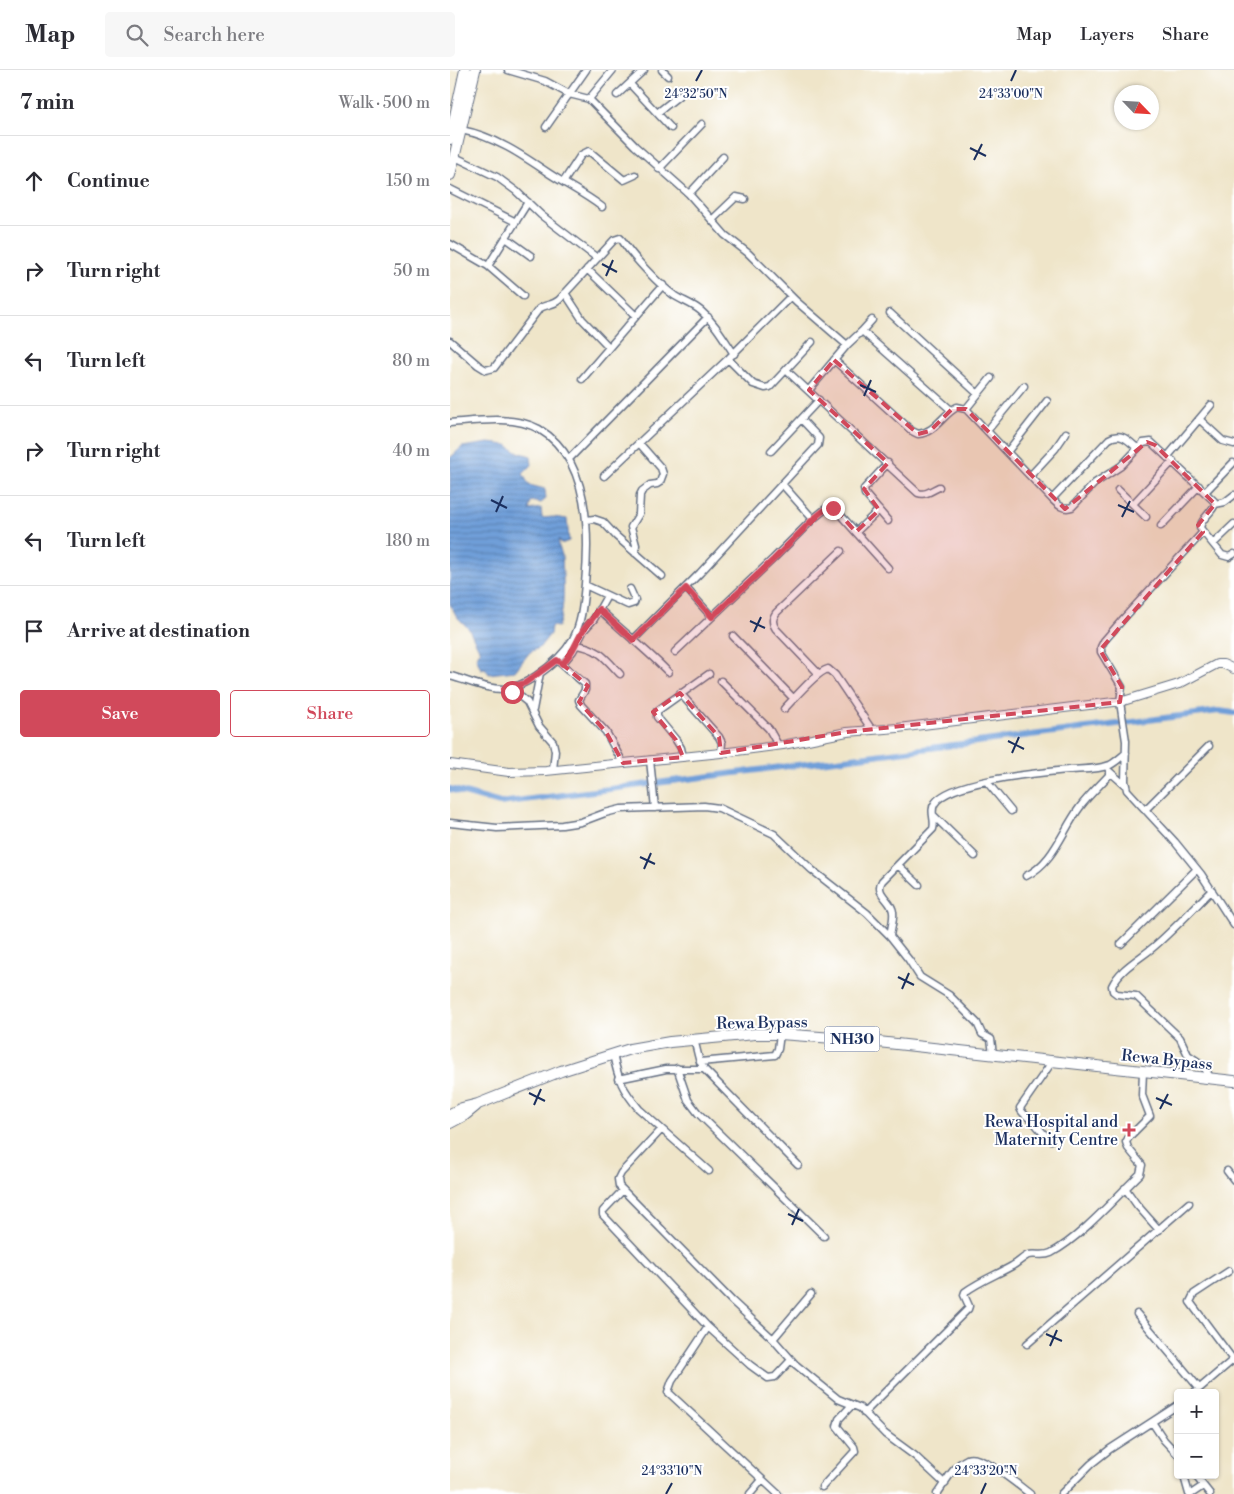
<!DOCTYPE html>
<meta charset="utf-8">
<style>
body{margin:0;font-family:"Libre Bodoni",serif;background:#f7f7f7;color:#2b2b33}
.controls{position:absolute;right:15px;bottom:15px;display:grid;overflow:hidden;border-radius:5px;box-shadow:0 1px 4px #0004}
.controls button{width:45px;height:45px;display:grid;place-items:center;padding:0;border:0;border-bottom:1px solid #e1e1e2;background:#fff;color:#2b2b33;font:25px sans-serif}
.compass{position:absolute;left:664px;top:15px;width:45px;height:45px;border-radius:50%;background:#fff;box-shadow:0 1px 4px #0004;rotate:115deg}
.stop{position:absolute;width:15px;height:15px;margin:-11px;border:4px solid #d1495b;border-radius:50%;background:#fff}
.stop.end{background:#d1495b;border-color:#fff;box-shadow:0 1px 5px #0008}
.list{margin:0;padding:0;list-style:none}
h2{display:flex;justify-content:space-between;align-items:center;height:65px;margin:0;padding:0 20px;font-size:21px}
h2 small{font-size:16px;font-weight:400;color:#7c7c81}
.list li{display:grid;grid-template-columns:32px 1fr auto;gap:15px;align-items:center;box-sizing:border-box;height:90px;padding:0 20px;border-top:1px solid #e1e1e2}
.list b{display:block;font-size:19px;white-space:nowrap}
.list em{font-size:16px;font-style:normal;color:#7c7c81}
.actions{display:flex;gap:10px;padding:15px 20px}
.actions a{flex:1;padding:11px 0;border:1px solid #d1495b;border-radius:5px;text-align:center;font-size:18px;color:#d1495b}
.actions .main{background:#d1495b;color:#fff}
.icon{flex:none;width:28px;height:28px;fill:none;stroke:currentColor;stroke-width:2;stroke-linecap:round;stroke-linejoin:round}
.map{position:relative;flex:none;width:784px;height:1424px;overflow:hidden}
header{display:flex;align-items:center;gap:30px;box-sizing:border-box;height:70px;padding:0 25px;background:#fff;border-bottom:1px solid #e1e1e2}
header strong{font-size:24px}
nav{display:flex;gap:28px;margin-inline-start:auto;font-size:18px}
.search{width:350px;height:45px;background:#f7f7f7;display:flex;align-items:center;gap:12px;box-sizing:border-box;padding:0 18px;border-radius:5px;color:#7c7c81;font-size:19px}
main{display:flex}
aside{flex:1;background:#fff}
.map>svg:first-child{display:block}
.water{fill:url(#water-rules);stroke:#46679c}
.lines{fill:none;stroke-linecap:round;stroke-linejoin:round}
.canal{stroke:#709fd9;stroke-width:6}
.minor-casing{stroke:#656f83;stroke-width:9}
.tertiary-casing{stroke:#656f83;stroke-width:10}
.primary-casing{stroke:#656f83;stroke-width:12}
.trunk-casing{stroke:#656f83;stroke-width:12}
.minor{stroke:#fff;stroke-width:6}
.tertiary{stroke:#fff;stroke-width:8}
.primary{stroke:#fff;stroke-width:10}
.trunk{stroke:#fff;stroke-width:10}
.route{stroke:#d1495b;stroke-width:6}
.marked{fill:#d1495b;fill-opacity:0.2;stroke:#d1495b;stroke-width:4;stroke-dasharray:10 6;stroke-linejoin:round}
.ticks{fill:none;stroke:#1b2f5e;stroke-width:2}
.poi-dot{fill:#d1495b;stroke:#fff;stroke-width:2}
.labels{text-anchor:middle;stroke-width:4;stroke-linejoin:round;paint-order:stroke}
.shield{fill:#fff;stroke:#5f6d8e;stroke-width:1}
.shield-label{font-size:15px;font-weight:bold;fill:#1b2f5e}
.street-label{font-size:16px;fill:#1b2f5e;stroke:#fff}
.poi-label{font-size:16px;fill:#1b2f5e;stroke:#fff;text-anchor:end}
.ticks-label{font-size:12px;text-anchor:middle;fill:#1b2f5e;stroke:#fff;stroke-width:4;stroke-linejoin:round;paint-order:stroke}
</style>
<header>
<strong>Map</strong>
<div class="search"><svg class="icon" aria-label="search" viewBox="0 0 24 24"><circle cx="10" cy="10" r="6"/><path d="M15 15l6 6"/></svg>Search here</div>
<nav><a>Map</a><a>Layers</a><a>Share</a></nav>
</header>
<main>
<aside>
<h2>7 min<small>Walk · 500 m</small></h2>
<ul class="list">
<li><svg class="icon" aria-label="ahead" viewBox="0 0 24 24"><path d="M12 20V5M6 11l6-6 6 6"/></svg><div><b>Continue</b></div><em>150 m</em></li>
<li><svg class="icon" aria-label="right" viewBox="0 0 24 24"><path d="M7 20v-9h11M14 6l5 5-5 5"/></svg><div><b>Turn right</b></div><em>50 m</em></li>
<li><svg class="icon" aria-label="left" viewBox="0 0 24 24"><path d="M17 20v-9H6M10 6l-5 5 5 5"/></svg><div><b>Turn left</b></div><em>80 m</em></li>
<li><svg class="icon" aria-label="right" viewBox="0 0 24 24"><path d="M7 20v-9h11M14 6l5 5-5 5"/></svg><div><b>Turn right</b></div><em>40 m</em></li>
<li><svg class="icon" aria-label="left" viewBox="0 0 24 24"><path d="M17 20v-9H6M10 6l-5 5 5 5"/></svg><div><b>Turn left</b></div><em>180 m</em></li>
<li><svg class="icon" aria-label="arrive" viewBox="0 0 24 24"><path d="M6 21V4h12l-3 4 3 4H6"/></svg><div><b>Arrive at destination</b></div></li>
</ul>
<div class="actions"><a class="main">Save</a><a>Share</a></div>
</aside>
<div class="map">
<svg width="784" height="1424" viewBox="0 0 784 1424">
<defs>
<pattern id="water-rules" width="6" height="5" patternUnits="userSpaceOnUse" patternTransform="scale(1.25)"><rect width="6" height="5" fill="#709fd9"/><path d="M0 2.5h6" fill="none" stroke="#5b82b3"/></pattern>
</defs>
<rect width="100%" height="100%" fill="#fff"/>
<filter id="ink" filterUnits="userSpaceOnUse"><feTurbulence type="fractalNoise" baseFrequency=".02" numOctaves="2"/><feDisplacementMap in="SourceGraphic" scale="10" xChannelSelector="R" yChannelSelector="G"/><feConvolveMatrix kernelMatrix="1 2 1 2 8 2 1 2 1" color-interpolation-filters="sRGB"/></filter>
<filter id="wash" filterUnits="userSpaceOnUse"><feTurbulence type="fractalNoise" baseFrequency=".0096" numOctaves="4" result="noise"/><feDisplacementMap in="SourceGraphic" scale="20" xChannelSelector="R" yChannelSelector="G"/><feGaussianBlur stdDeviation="1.12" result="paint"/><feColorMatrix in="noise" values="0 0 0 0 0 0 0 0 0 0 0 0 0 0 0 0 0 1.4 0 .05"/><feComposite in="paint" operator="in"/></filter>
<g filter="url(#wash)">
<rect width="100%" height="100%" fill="#efe5c9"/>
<path class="water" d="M39,373L57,375L65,381L81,386L82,395L73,404L79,415L95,419L96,429L91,433L81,431L79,440L91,438L92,448L103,447L117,449L119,471L111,474L109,469C107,478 112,480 112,487C113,509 116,536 108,557L101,556L100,564L89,578L80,582L65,601L39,604L35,598L31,599L26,588L30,581L19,559L7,547L0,534V388L12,377Z"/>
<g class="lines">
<path class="canal" d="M0,719L50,733L769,641L784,643"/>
</g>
</g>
<g filter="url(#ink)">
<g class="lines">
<g class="minor-casing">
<path id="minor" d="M58,0L95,11L119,24L139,29L185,76L239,124L275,165L298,183L346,231L397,275L412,261L501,340
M212,0L218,6
M180,14L221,58
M167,25L194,0
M139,29L163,0
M207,43L231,24
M96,57L136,0
M11,60C44,66 72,85 100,104C117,115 135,124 152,137
M5,87L47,107L66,121L91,145L147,188
M209,99L252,54
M114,111L131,85L139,81L174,110L185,105
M0,119L66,152
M239,124L273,87
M262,150L286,127L295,129
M56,168L81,186
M0,174L38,196L73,226
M38,196L78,132
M137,199L186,246
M115,223L132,249L159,277
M440,243L528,324
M412,261L422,250
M0,271L28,295L36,300L44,298L89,239C95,234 102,236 109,230L164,170L170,168L172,170C182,186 209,215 225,226C233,231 243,234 251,241C265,253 274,269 284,284
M278,289L303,314L315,318L320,317L362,272
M384,290L462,361L468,364C485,363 493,344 507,337L516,339L602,429C608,435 613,440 622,437L645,413L671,396L693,373L701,372L764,431L765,434C762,443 751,448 750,458L772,485L779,487L784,484
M336,300L468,423C476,426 482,420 489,417
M132,309L213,215
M359,320L397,275
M516,339L541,308
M749,349L773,371L784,374
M0,353C27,351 64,345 89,359C140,389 140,463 135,514C133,533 132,552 123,569C114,585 101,596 86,606C77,612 66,618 55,619C37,620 17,610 0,606
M537,361L574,316
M321,381L369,330
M558,381L597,331
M718,386L761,335
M119,389L258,247
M438,393L414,419L415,424L438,451
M154,406L278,289L341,226
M580,406L605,379L616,363
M332,414L363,449
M668,420L696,447
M755,422L783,393
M602,429L659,369C671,362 678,370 687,378
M683,434L723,391
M765,434L775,432L784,425
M137,450L144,449L153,452L166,466L212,506
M711,456L749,416
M406,462L429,440
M753,462L674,548L654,571L651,577V582L672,617L670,632L676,671L675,711L677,720L725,772L751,804L784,855
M763,474L784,454
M185,483L186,475L181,457L189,444L190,425L192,421L200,415L207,414L210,412L213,404L211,398L189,373
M135,515L178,535L184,533L185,530L180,519
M236,518L262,547
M149,539C172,561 197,580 218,602
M283,566L344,629
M183,570L250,503L368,375L369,368L352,350
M126,575C149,578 155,588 170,604
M225,582L323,489L363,449L378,437L387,441L438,498
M107,590L135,614V620L129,630L131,635L156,662L173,693
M112,594L123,581L134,560L144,549L157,526
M369,604L326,559C322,553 322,549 326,543L391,481
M271,611L319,659L328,675
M55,619L67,624L77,632L89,656L103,672L105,681L103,700
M230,623L269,667L272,673L271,683
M334,639C344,629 366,602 378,599L385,605L422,660
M83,640L90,603
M233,687L231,678L226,670L207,647V641L259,604
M200,690L205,738
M659,701L676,716
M537,712L561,741
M695,740L759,676
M483,745L525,786
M0,753L47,758L112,755L131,752L155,743L171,739L254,736L269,738L324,764L362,800L417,843L440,866L459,890L470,907L499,925L527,953L532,964L541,969L543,984
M448,795L469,815
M576,806C604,792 612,761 630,737C639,725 651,714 661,703
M440,866C441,858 444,849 443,842C442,830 424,824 432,811L483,759C486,750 479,741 485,733C501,710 590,703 618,700C631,699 648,700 660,695C666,692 671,687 676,683
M671,874L747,799
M244,969L249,989L254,999L348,1095
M163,984C168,1009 172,1019 189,1039L259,1101
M250,992L325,985L328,979L330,964
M227,998L238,1030L248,1043L374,1166
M168,1009L216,999H254
M761,1009L753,995L738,985L730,968L686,926L667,924L663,921L662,916C671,897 692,888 707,874C726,857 744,838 762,820
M211,1060L171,1103L168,1109L169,1116L282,1231L323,1269L345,1294L388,1329L410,1338L435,1364L465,1386L495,1414
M601,1070C593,1065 590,1059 584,1052C579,1047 572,1045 570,1038L602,992
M777,1101L784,1110
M675,1118L687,1135L709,1160
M173,1120L153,1141V1145L258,1257L300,1295L318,1308L325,1307L341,1290
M779,1201L744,1224L740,1232L784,1291
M687,1244L749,1318
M258,1257L222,1311L218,1322L328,1424
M323,1269L361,1224
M577,1274L739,1133
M744,1323L784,1289
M414,1343L518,1239L519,1236L514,1225L515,1222C530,1211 546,1205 562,1196C568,1193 572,1188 578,1185C586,1183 593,1187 601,1183C630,1168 666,1127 690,1104L692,1095L678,1078L676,1072L679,1067L700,1046L692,1025L693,1002
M702,1352L714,1370L728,1385
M736,1405L735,1410L739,1424
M745,1405L760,1424
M372,1417L405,1381L404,1377L387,1356L389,1349L402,1335
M300,1424L312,1410
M487,1424C495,1413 504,1395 517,1389C531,1383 568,1415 580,1424
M611,1424L641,1394L660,1379L728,1335
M741,1424L753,1416"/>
</g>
<g class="tertiary-casing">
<path id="tertiary" d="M0,694L59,702L96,701L271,683L333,675L397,662L448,658L664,632H670L729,614L767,594H773L784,599"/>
</g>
<g class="primary-casing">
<path id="primary" d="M0,69L15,0
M0,105L25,0"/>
</g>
<g class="trunk-casing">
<path id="trunk" d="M0,1044L12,1038L28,1034L111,1001L180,979L220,972L305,964H330L410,970L784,1011
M0,1053L15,1045L26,1036"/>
</g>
<use href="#minor" class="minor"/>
<use href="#tertiary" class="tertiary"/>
<use href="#primary" class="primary"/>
<use href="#trunk" class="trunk"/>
</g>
</g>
<g class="lines" filter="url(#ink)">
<path class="route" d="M62,622L54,619L75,613L107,590L112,594C125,581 125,572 134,559C139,552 145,547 149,539L183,570L236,518L262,547L323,490L363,449L378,437L383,438"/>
</g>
<path class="marked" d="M384,290L468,364L480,361L502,339H516L615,439L697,372L705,375L765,434L748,455L753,462L650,580L672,617L670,632L397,662L271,683L269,667L230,623L203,642L226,670L233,687L173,693L156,662L129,632L138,616L112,594L149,539L183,570L236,518L262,547L374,440L387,441L406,462L429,440L414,419L438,393L359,320Z"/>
<path class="ticks" d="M246,11L252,0M561,11L566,0M520,78L536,86M524,90L532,74M152,194L167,202M156,206L163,190M410,315L426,322M414,326L421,310M41,430L57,438M668,435L684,442M46,442L53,426M672,447L680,431M300,551L315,558M304,562L311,547M558,671L574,679M562,683L569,667M190,787L205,794M194,799L201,783M448,907L464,915M452,919L459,903M79,1023L95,1031M706,1028L722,1035M84,1035L91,1019M710,1039L718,1024M338,1144L353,1151M342,1155L349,1139M596,1264L612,1271M600,1276L607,1260M216,1424L222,1413M531,1424L536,1413"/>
<path class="poi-dot" d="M676.5 1052.5h5v5h5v5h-5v5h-5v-5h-5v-5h5z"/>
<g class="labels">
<rect class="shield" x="374.5" y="956.5" width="55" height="25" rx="4"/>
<g class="shield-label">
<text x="402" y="974">NH30</text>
</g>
<g class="street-label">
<text transform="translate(312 952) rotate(-1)" y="6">Rewa Bypass</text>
<text transform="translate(717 989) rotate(6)" y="6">Rewa Bypass</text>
</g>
<g class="poi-label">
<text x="668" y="1057">Rewa Hospital and<tspan x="668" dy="18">Maternity Centre</tspan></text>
</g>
</g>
<g class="ticks-label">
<text x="246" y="28">24°32'50"N</text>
<text x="561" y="28">24°33'00"N</text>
<text x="222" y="1405">24°33'10"N</text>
<text x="536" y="1405">24°33'20"N</text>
</g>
</svg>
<div class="controls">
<button>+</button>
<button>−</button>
</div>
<svg class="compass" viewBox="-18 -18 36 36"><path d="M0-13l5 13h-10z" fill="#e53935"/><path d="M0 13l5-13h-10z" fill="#7c7c81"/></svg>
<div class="stop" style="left:62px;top:622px"></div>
<div class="stop end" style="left:383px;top:438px"></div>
</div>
</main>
